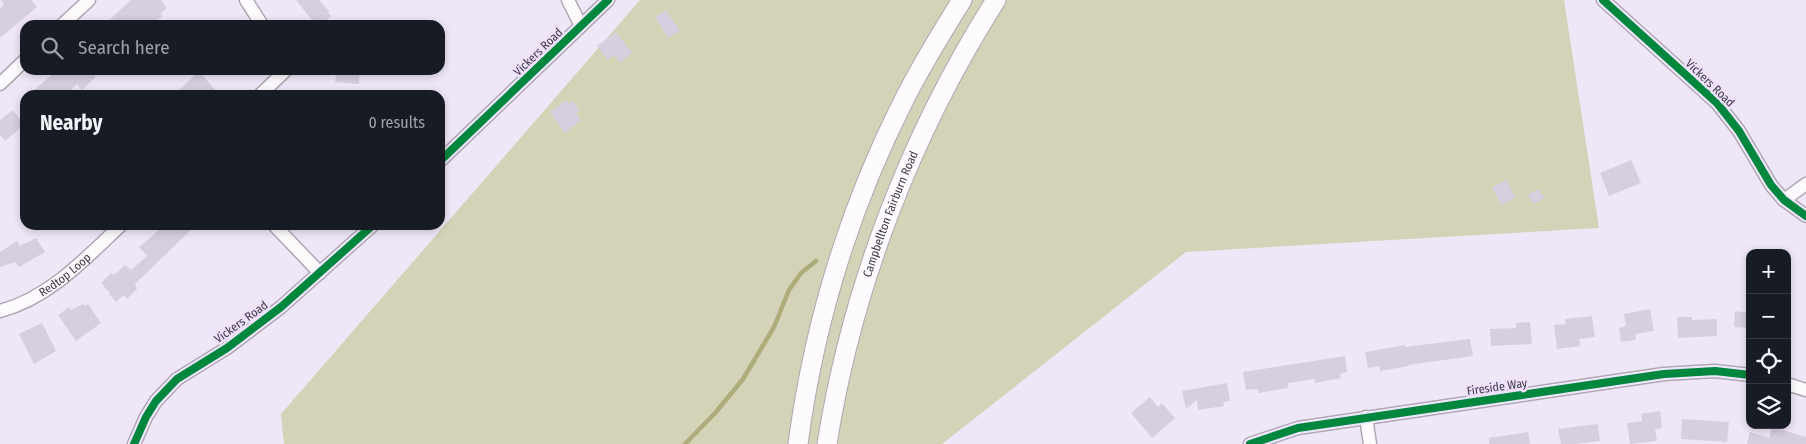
<!DOCTYPE html>
<meta charset="utf-8">
<style>
body{margin:0;font-family:"Fira Sans Condensed",sans-serif;background:#20242c;color:#f1f3f6}
.controls{position:absolute;right:15px;bottom:15px;display:grid;overflow:hidden;border-radius:10px;box-shadow:0 2px 8px #0003}
.controls button{width:45px;height:45px;display:grid;place-items:center;padding:0;border:0;border-bottom:1px solid #363941;background:#171b24;color:#f1f3f6;font:25px sans-serif}
.list{margin:0;padding:0;list-style:none}
h2{display:flex;justify-content:space-between;align-items:center;height:65px;margin:0;padding:0 20px;font-size:21px}
h2 small{font-size:16px;font-weight:400;color:#9ea1a6}
.icon{flex:none;width:28px;height:28px;fill:none;stroke:currentColor;stroke-width:2;stroke-linecap:round;stroke-linejoin:round}
.map{position:relative;flex:none;width:1806px;height:444px;overflow:hidden}
.search{position:absolute;background:#171b24;box-shadow:0 2px 8px #0003;left:20px;top:20px;width:425px;height:55px;display:flex;align-items:center;gap:12px;box-sizing:border-box;padding:0 18px;border-radius:15px;color:#9ea1a6;font-size:19px}
.panel{position:absolute;background:#171b24;box-shadow:0 2px 8px #0003;left:20px;top:90px;width:425px;height:140px;border-radius:15px}
.map>svg:first-child{display:block}
.green{fill:#d4d3b7}
.lines{fill:none;stroke-linecap:round;stroke-linejoin:round}
.stream{stroke:#acad7a;stroke-width:4.5}
.building{fill:#d7cee0}
.minor-casing{stroke:#ada7b3;stroke-width:15}
.primary-casing{stroke:#ada7b3;stroke-width:21}
.minor{stroke:#fdfbfe;stroke-width:12}
.primary{stroke:#fdfbfe;stroke-width:19}
.cycleway-casing{stroke:#eee1fd;stroke-width:11}
.cycleway{stroke:#00873e;stroke-width:8}
.labels{text-anchor:middle;stroke-width:5;stroke-linejoin:round;paint-order:stroke}
.street-label{font-size:12px;fill:#3e3846;stroke:#eee1fd}
</style>
<div class="map">
<svg width="1806" height="444" viewBox="0 0 1806 444">
<rect width="100%" height="100%" fill="#efe7f7"/>
<path class="green" d="M640,0H1564L1599,228L1186,252L942,444H284L281,414Z"/>
<g class="lines">
<path class="stream" d="M685,444L716,412L743,379L774,327L789,290L801,273L816,261"/>
</g>
<path class="building" d="M1,0H31L37,7L0,38V8L4,5Z
M131,0H161L167,8L160,14L162,16L151,25H104Z
M296,0H319L329,11L328,13L331,16L321,25H316Z
M666,10L680,31L668,38L655,17Z
M616,32L632,53L620,63L614,55L608,60L597,46Z
M57,70H89L96,77L82,90L77,84L66,95H29Z
M337,70H360L359,84L335,82Z
M199,71L215,90L209,95H174Z
M566,100L569,104L573,101L580,110L576,113L581,120L565,133L550,112Z
M13,110L24,125L5,141L0,135V120Z
M1631,160L1641,183L1609,196L1600,173Z
M1507,180L1515,198L1501,205L1492,187Z
M1539,189L1544,198L1533,204L1528,195Z
M165,225H196L135,284L137,289L127,299L124,295L116,302L109,294L110,293L101,283L111,273L114,275L125,265L131,270L147,256L139,247Z
M36,238L45,252L19,267L15,262L0,267V252L17,241L20,246L24,243L25,244Z
M83,304L84,306L88,304L101,323L76,341L58,315L69,307L71,310Z
M1650,309L1654,331L1635,334L1636,340L1621,342L1619,328L1626,326L1624,314Z
M1735,311L1750,313V328L1734,327Z
M1592,316L1595,337L1579,339L1580,346L1557,349L1554,325L1566,324L1565,319Z
M1677,317H1692V320L1717,319V336L1678,338Z
M1530,322L1532,344L1491,346L1490,329L1516,328V323Z
M42,323L56,351L34,364L19,334Z
M1470,339L1473,356L1408,365L1409,366L1380,371L1379,366L1368,368L1365,352L1405,345V347Z
M1345,356L1347,372L1340,374L1341,378L1315,383V379L1288,383V388L1258,393V389L1246,390L1243,372Z
M1227,383L1230,401L1223,402L1224,406L1198,410L1197,400L1186,409L1182,391Z
M1150,397L1158,407L1162,403L1175,418L1152,438L1131,413Z
M1660,411L1662,428L1655,429L1657,441L1630,444L1627,423L1642,421L1641,414Z
M1682,419L1729,422L1727,442L1681,439Z
M1598,424L1600,441L1576,444H1561L1558,429Z
M1772,427L1806,437V444H1747L1750,432L1769,438Z
M1528,432L1530,444H1489V438Z"/>
<g class="lines">
<g class="minor-casing">
<g id="minor">
<path d="M246,0L262,25"/>
<path d="M568,0L581,26"/>
<path d="M1603,0L1717,103L1739,131L1771,185L1784,200L1806,216"/>
<path d="M62,25L89,0"/>
<path d="M0,84L25,60"/>
<path d="M260,95L286,70"/>
<path d="M440,161L608,0"/>
<path d="M1784,200L1806,184"/>
<path d="M274,225L320,273"/>
<path id="s1" d="M0,311C49,298 85,259 121,225"/>
<path d="M1787,384L1806,390"/>
<path d="M1366,417L1370,444"/>
<path d="M134,444L146,417L156,401L177,379L227,348L281,307L373,225"/>
<path d="M1250,444L1298,428L1664,374L1715,371L1750,375"/>
</g>
</g>
<g class="primary-casing">
<g id="primary">
<path d="M798,444C814,324 850,206 905,98C922,64 942,32 962,0"/>
<path id="s2" d="M827,444C852,287 911,134 996,0"/>
</g>
</g>
<use href="#minor" class="minor"/>
<use href="#primary" class="primary"/>
<g class="cycleway-casing">
<path id="cycleway" d="M1603,0L1717,103L1739,131L1771,185L1784,200L1806,216
M440,161L608,0
M134,444L146,417L156,401L177,379L227,348L281,307L373,225
M1250,444L1298,428L1664,374L1715,371L1750,375"/>
</g>
<use href="#cycleway" class="cycleway"/>
</g>
<g class="labels">
<g class="street-label">
<text transform="translate(538 52) rotate(-44)" y="4">Vickers Road</text>
<text transform="translate(1710 83) rotate(44)" y="4">Vickers Road</text>
<text dy="4" stroke="none"><textPath href="#s2" startOffset="239">Campbellton Fairburn Road</textPath></text>
<text dy="4" stroke="none"><textPath href="#s1" startOffset="75">Redtop Loop</textPath></text>
<text transform="translate(241 322) rotate(-36)" y="4">Vickers Road</text>
<text transform="translate(1497 387) rotate(-8)" y="4">Fireside Way</text>
</g>
</g>
</svg>
<div class="controls">
<button>+</button>
<button>−</button>
<button><svg class="icon" aria-label="locate" viewBox="0 0 24 24"><circle cx="12" cy="12" r="6"/><path d="M12 2v4M12 18v4M2 12h4M18 12h4"/></svg></button>
<button><svg class="icon" aria-label="layers" viewBox="0 0 24 24"><path d="M12 4l9 5-9 5-9-5zM3 14l9 5 9-5"/></svg></button>
</div>
<div class="search"><svg class="icon" aria-label="search" viewBox="0 0 24 24"><circle cx="10" cy="10" r="6"/><path d="M15 15l6 6"/></svg>Search here</div>
<section class="panel">
<h2>Nearby<small>0 results</small></h2>
<ul class="list">
</ul>
</section>
</div>
